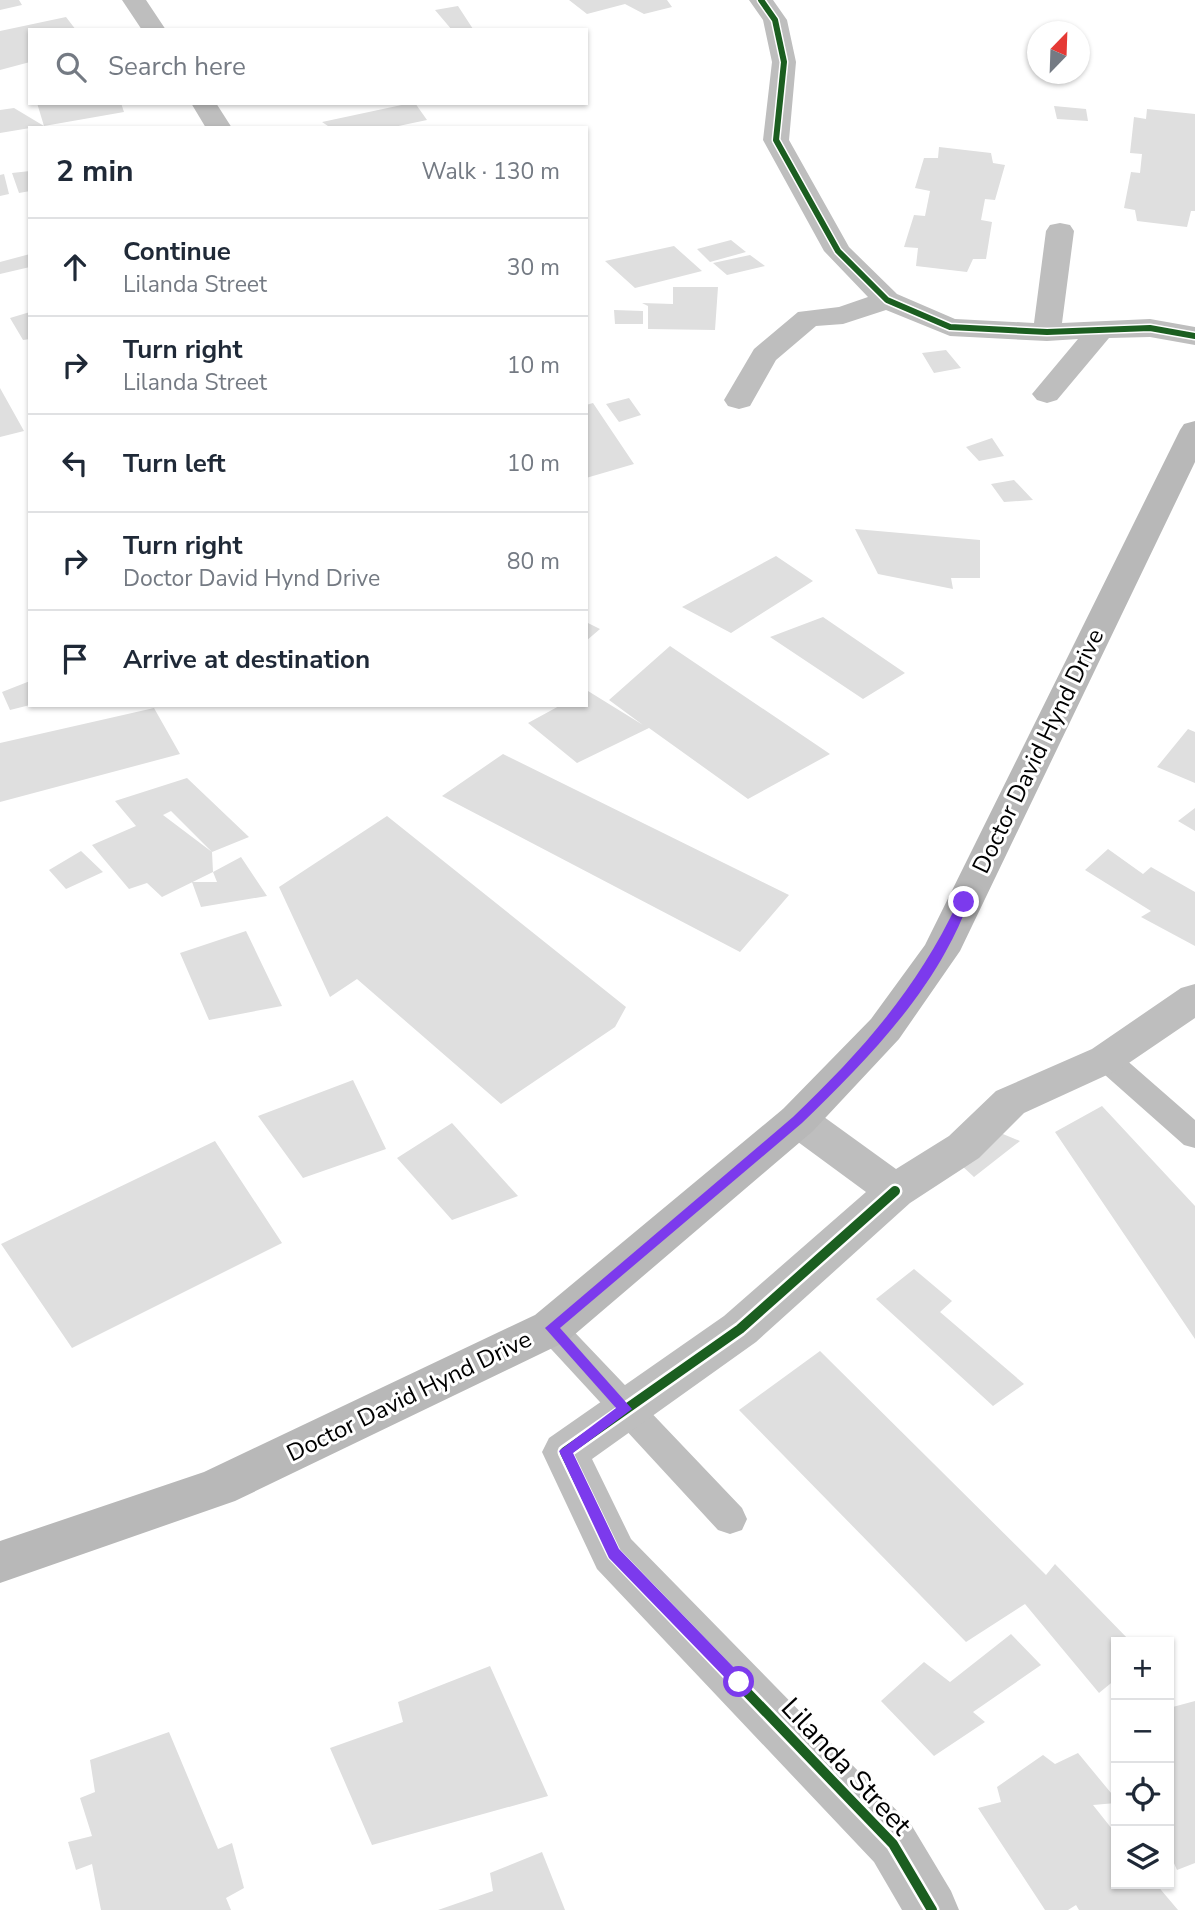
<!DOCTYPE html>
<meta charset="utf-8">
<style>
body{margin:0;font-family:"Nunito Sans",sans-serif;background:#f6f6f7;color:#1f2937}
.controls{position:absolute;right:21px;bottom:21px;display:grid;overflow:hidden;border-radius:0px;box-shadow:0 2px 5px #0004}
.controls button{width:63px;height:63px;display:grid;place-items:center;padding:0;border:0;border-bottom:2px solid #e0e1e3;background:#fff;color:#1f2937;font:35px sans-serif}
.compass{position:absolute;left:1027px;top:21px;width:63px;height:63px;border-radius:50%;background:#fff;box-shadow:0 2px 5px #0004;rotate:23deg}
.stop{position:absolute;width:21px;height:21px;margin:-16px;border:5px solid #7c3aed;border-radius:50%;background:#fff}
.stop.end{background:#7c3aed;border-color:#fff;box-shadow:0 2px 7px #0008}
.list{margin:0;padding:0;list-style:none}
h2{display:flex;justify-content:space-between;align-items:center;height:91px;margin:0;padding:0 28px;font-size:30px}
h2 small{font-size:23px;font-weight:400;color:#747a83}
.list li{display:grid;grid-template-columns:46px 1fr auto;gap:21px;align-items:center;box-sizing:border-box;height:98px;padding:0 28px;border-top:2px solid #e0e1e3}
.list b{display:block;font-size:26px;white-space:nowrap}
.list p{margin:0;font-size:23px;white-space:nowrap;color:#747a83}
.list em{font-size:23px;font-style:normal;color:#747a83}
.icon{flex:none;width:38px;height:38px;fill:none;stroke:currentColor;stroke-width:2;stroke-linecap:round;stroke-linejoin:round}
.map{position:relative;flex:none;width:1195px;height:1910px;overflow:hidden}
.search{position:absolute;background:#fff;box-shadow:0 2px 5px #0004;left:28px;top:28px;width:560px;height:77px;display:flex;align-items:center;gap:18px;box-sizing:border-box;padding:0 24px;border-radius:0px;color:#747a83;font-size:26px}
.panel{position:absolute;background:#fff;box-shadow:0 2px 5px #0004;left:28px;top:126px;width:560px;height:581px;border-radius:0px}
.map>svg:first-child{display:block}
.building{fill:#dfdfdf}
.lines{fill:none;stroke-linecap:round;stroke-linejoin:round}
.service{fill:#bebebe;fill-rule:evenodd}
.minor{fill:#bebebe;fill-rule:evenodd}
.secondary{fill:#b8b8b8;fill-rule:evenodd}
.cycleway-far1-casing{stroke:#fff;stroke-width:9}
.cycleway-casing{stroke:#fff;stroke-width:15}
.cycleway-far1{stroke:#1b5e20;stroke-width:6}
.cycleway{stroke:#1b5e20;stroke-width:10}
.route{fill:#7c3aed}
.labels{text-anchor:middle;stroke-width:6;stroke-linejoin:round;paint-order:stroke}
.street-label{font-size:24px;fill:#000;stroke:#fff}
.near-street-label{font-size:28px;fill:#000;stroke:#fff}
</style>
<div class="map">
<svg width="1195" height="1910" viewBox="0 0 1195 1910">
<rect width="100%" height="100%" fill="#fff"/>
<path class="building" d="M0,0H19L22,5L0,10Z
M569,0H667L672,7L644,14L625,4L587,14Z
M458,6L473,29L452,30L435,10Z
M66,17L76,30H30V62L0,70V31Z
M37,103H121L124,112L44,126L32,128H30L0,133V110L14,108L44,126Z
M411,103H415L427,120L389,128H331L322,122Z
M1054,106L1086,109L1088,121L1057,119Z
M1147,109L1195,114V211H1191L1187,227L1137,221L1135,210L1124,208L1131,172L1140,173L1142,154L1130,153L1134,117L1146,119Z
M939,147L991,153L993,163L1005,165L995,200L985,199L981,220L992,222L986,259H973L967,272L916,266L918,248L904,247L914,215L925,216L930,191L915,188L924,158H938Z
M30,171V191L19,193L12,173Z
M4,174L9,194L0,196V175Z
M731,240L746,252L710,262L697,249Z
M674,246L702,271L635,288L605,261Z
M30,254V267L0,274V262Z
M750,255L765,266L727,275L713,263Z
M673,287H718L715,330L648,329V306L642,303L673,304Z
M614,310L643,311V324H615Z
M30,312V339L23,340L10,318Z
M946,350L961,368L934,373L922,353Z
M0,388L24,431L0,437Z
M629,398L641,415L619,422L606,404Z
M593,403L634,464L586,478V405Z
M992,438L1004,456L979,461L966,447Z
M1014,480L1033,500L1004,502L991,484Z
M855,529L980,540V578H951L953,589L878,574Z
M776,556L813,581L731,633L682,607Z
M823,617L905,673L863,699L770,637Z
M586,622L600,629L586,641Z
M670,646L830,754L748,799L649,728L577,763L528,723L561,705H586L588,691L643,725L609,700Z
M30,681V705L10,710L2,692Z
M154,708L180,754L0,802V743Z
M1188,729L1195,732V783L1157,767Z
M503,754L789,895L740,952L442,796Z
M187,778L249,837L212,852L171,811L163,815L212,852L213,872L162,897L147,883L129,889L92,845L136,826L115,801Z
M1195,808V831L1178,821Z
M387,816L626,1007L615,1027L501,1104L357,979L330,997L279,887Z
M1108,849L1143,874L1151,867L1195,892V946L1141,917L1151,911L1085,870Z
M81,851L103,872L66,889L49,870Z
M241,857L267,896L201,907L192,882H217L213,872Z
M246,931L282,1006L209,1020L180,953Z
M353,1080L386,1149L303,1178L258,1116Z
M1102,1106L1195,1206V1339L1055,1132Z
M452,1123L518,1196L452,1220L397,1158Z
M998,1132L1020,1141L974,1177L961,1165Z
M215,1141L282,1243L72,1348L1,1244Z
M914,1269L952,1301L940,1312L1024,1384L993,1406L876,1299Z
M820,1351L1046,1575L1055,1564L1131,1642H1116V1679L1099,1693L1025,1604L966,1642L739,1410Z
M1011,1634L1041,1665L973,1712L985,1722L934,1756L881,1701L924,1662L950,1682Z
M490,1666L548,1796L372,1845L330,1748L403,1722L398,1702Z
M1195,1701V1863L1177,1870L1169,1852V1708Z
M169,1732L218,1849L232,1843L244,1888L226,1898L231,1910H101L92,1864L76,1870L68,1842L92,1836L80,1798L95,1792L90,1760Z
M1078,1753L1116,1799V1803L1093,1805L1116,1834V1884H1156L1178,1910H1079L1076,1905L1068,1910H1045L978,1808L1001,1802L997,1787L1043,1755L1055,1764Z
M542,1852L565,1910H438L493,1891L490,1873Z"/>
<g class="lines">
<path class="service" d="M1106,1048L1116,1051L1195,1120V1148L1184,1145L1096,1067L1091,1059L1096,1051Z
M551,1315L562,1319L742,1508L747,1519L742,1530L730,1534L718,1530L540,1337L535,1328L540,1319Z"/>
<path class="minor" d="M122,0H146L166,30H142Z
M749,0H773L787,20L796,62L789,140L849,247L897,294L955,319L1034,323L1046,231L1050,225L1060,223L1070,225L1074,231L1062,323L1150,319L1195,327V345L1150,337L1109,338L1057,400L1047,403L1037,400L1032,394L1078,339L1047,341L950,336L886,310L843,324L816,326L776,360L750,406L739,409L728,406L724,400L754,349L798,312L839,307L868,297L824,251L763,140L772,62L763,20Z
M191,103H216L232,128H206Z
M1195,984V1018L1120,1069L1024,1113L979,1158L910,1203L756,1342L592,1459L631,1539L912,1826L951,1891L959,1910H902L874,1862L597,1569L542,1452L549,1438L724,1316L866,1192L783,1131L777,1120L783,1109L798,1104L813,1109L896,1169L949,1136L996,1091L1092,1049L1181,988Z"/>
<path class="secondary" d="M1195,421V462L960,951L899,1039L813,1131L567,1341L235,1501L0,1583V1541L204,1472L535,1315L783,1109L871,1019L925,945L1180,430L1184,424Z"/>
<g class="cycleway-far1-casing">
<path id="cycleway-far1" d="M761,0L775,20L784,62L776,140L838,251L887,300L950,327L1047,332L1150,328L1195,336"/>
</g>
<g class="cycleway-casing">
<path id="cycleway" d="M895,1191L740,1329L565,1452L614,1554L893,1844L932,1910"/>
</g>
<use href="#cycleway-far1" class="cycleway-far1"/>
<use href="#cycleway" class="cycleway"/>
</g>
<path class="route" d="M964,899L969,902C962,919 955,935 946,951C911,1015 854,1073 802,1123L560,1328L632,1409L573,1453L619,1549L744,1678L746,1682L744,1687L739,1689L734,1687L609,1558L559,1451L616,1408L545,1328L793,1117C862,1051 917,989 958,902Z"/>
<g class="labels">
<g class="street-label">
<text transform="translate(1038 751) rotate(-64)" y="8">Doctor David Hynd Drive</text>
<text transform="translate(409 1396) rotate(-26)" y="8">Doctor David Hynd Drive</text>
</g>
<g class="near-street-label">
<text transform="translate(847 1766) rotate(47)" y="10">Lilanda Street</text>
</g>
</g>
</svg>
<div class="controls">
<button>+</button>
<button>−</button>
<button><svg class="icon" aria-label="locate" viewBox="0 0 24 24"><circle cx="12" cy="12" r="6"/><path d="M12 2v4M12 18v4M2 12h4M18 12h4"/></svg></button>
<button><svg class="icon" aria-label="layers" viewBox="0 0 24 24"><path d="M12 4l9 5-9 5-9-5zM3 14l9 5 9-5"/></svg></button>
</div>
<svg class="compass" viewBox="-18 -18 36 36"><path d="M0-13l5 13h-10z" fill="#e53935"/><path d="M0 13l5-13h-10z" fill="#747a83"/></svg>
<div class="stop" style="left:739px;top:1682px"></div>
<div class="stop end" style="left:964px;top:902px"></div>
<div class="search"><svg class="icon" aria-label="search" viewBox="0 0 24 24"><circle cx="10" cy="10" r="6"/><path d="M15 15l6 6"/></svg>Search here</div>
<section class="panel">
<h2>2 min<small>Walk · 130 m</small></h2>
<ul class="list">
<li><svg class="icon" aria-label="ahead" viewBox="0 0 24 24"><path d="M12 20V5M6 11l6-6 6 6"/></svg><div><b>Continue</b><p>Lilanda Street</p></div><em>30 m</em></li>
<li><svg class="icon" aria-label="right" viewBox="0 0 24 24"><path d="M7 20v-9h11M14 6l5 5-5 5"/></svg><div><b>Turn right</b><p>Lilanda Street</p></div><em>10 m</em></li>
<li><svg class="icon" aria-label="left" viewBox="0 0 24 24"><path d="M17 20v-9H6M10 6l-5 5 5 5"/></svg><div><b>Turn left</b></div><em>10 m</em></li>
<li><svg class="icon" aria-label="right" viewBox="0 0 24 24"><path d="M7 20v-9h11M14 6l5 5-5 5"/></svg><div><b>Turn right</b><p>Doctor David Hynd Drive</p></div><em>80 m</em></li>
<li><svg class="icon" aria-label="arrive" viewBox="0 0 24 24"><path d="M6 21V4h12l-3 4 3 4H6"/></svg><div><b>Arrive at destination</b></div></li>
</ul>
</section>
</div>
